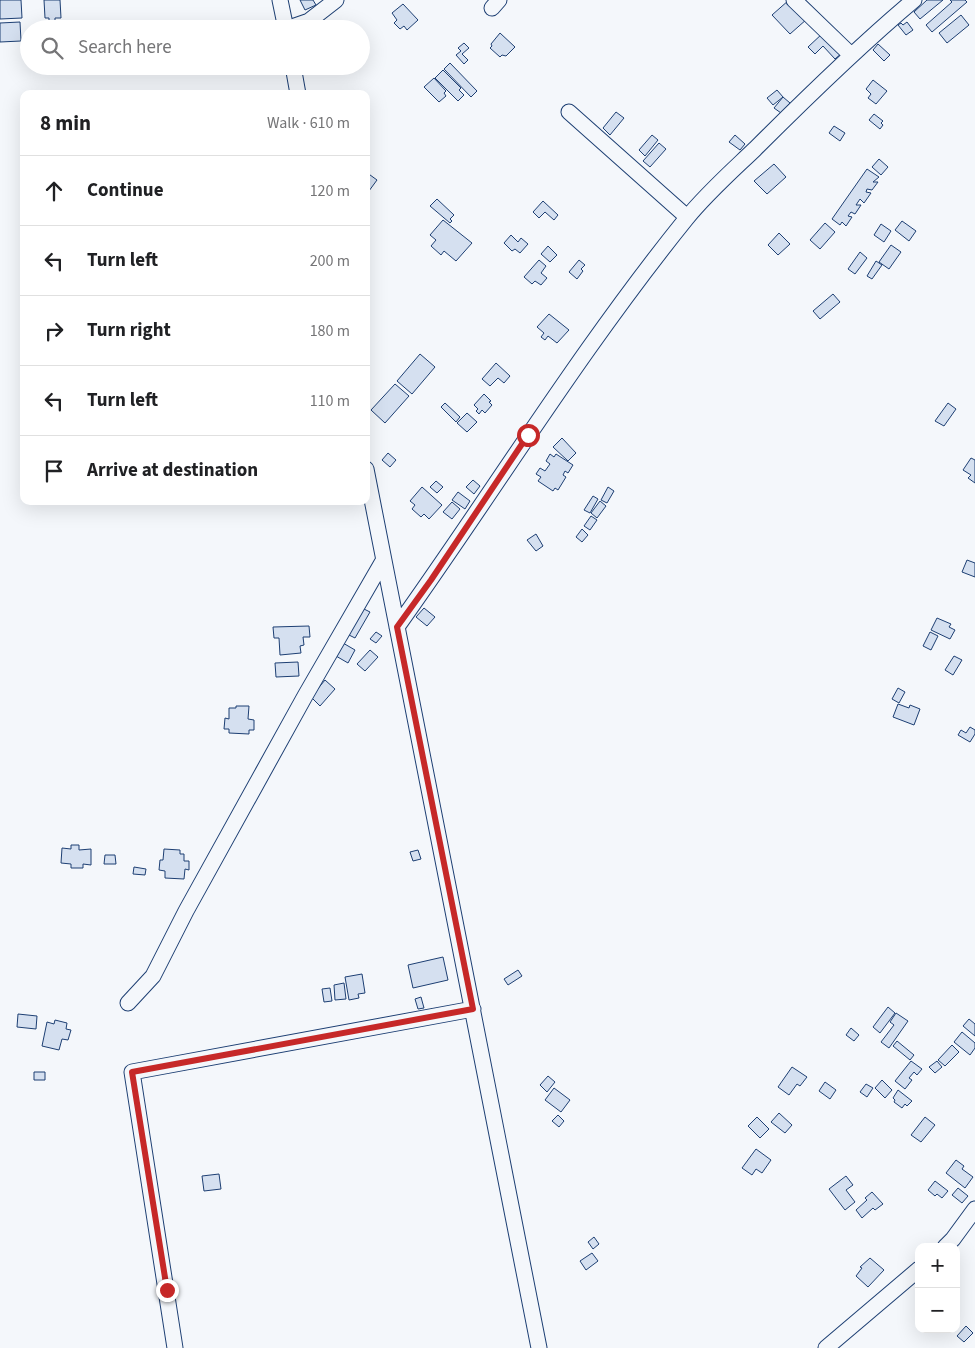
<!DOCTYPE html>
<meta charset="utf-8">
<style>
body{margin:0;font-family:"Source Sans 3",sans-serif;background:#f2f2f2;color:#202124}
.controls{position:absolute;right:15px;bottom:15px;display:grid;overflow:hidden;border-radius:10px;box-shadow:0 5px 20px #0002}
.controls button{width:45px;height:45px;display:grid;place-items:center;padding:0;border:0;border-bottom:1px solid #e0e0e0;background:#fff;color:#202124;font:25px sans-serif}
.stop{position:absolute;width:15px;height:15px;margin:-11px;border:4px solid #c62828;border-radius:50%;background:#fff}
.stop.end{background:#c62828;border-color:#fff;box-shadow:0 1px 5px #0008}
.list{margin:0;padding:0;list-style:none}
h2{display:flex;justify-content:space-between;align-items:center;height:65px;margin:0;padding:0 20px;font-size:21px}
h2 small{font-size:16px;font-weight:400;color:#757577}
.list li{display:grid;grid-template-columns:32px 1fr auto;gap:15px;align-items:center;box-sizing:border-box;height:70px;padding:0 20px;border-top:1px solid #e0e0e0}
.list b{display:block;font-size:19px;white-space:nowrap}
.list em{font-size:16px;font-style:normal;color:#757577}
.icon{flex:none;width:28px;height:28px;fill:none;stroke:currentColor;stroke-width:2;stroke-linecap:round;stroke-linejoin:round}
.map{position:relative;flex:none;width:975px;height:1348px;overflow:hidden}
.search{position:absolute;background:#fff;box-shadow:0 5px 20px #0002;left:20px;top:20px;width:350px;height:55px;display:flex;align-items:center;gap:12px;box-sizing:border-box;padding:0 18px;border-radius:28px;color:#757577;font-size:19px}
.panel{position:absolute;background:#fff;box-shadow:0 5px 20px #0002;left:20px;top:90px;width:350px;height:415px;border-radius:10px}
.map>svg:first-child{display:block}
.building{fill:#d5e0f0;stroke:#1d3f73}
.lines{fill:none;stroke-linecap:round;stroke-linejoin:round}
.minor-casing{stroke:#1d3f73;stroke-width:17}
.minor{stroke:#f4f7fb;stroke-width:15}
.route{stroke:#c62828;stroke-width:6}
</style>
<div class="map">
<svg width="975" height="1348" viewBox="0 0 975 1348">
<rect width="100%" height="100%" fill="#f4f7fb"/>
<path class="building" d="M0,0H21L22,18L0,19Z
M44,0H60L61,18H55V29H49V18H45Z
M300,0H313L316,5L305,10Z
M789,0L807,19L790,34L772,15Z
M927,0H943L920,19L914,12Z
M950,0H965L967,2L932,32L926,25L952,2Z
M403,4L418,20L407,30L404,26L400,29L394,23L397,20L392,13Z
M961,15L969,25L947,43L939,33Z
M20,22L21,41L0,42V23Z
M907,22L913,30L906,35L898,25L901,23L903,25Z
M500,33L515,47L506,56L502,55L500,57L490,48L492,46L491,44Z
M823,33L842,53L835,59L823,46L815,54L808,47Z
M464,43L469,48L462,54L468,60L464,64L456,55L461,51L458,48Z
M878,44L890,55L884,61L873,50Z
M450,63L477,91L471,97L444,69Z
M443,70L461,88L459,90L464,95L458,101L435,78Z
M434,78L446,91L444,93L446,96L439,102L424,87Z
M873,80L887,91L876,104L868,98L871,94L866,89Z
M777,90L783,97L773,105L767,98Z
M783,97L790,103L781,113L774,108Z
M616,112L624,118L610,135L603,128Z
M874,114L883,121L881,123L883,125L880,129L869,120Z
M834,126L845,133L840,141L829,133Z
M652,135L658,140L645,156L639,150Z
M735,135L745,144L740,150L729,142Z
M659,143L666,149L650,167L643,161Z
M879,159L888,167L881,175L872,167Z
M774,164L786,177L767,194L754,181Z
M867,169L879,177L873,182H878L872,190L867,189L866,192L871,193L864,203L860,199L856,205H861L855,214L851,212L848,216L852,217L846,226L842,222L840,225L832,219Z
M366,172L377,180L366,195Z
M437,199L454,215L450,219L452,221L450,223L430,206Z
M543,201L558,215L554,220L545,212L539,218L533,212Z
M443,220L472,243L456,261L444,251L441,255L431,246L436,240L430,235Z
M902,221L916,231L909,241L895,230Z
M825,223L835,232L820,249L810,240Z
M881,224L891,231L884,242L874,235Z
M779,233L790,244L778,255L768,245Z
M511,235L518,242L521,238L528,244L520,253L515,249L512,251L504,243Z
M891,245L901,252L889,269L879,262Z
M548,246L557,255L550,262L541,254Z
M860,252L867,258L855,274L848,269Z
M539,260L546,266L541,273L547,278L541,285L535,281L532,284L524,277Z
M579,260L585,265L581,269L583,271L577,279L569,272Z
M876,261L882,265L872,279L867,276Z
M833,294L840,302L820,319L813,311Z
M549,314L569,330L557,343L548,336L545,340L541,337L544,333L537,327Z
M420,354L435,367L412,394L397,381Z
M496,363L510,376L504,383L498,378L490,386L482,379Z
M395,384L409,396L385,423L371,410Z
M484,394L491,401L489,402L492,405L485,413L482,410L479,414L476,411L478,409L474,405Z
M445,403L460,417L456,422L441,407Z
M948,403L956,409L944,426L935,421Z
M467,413L477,422L467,432L457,423Z
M562,438L576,453L568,461L553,447Z
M388,453L396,460L390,467L382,460Z
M550,454L554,457L556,454L573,465L568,473L565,471L563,475L566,477L558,490L555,488L553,491L538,481L541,477L536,474L540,468L545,471L550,464L546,461Z
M971,458L975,460V483L968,478L971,475L963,470Z
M473,480L480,486L474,494L466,487Z
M436,481L443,487L437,493L430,487Z
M422,487L442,505L429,519L424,514L421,517L412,509L415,505L410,501Z
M608,487L614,491L607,503L601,500Z
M458,492L470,501L465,509L452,500Z
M593,496L598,499L590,513L584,510Z
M600,501L606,506L597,518L591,513Z
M452,502L460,509L452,519L443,512Z
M591,516L597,520L590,530L584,526Z
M582,529L588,535L582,542L576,537Z
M536,534L543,546L536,551L527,540Z
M967,560L975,563V577L962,572Z
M362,608L370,612L355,638L347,634Z
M424,608L435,617L427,626L416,617Z
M937,618L951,624L949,627L955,630L950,639L931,630Z
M309,626L310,637H303L304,645L300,646L301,653L280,655L279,638H274L273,627Z
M376,632L382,636L376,643L370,639Z
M930,632L938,636L931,650L923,646Z
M343,643L355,650L348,663L336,656Z
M370,650L378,657L365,671L357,664Z
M954,656L962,660L953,675L945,670Z
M298,662L299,676L276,677L275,663Z
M325,680L335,689L320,706L311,697Z
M898,688L905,692L899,703L892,699Z
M898,704L909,708L910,705L920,709L914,725L893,717Z
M236,706H249L248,719L254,720V730H249V734L229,733V729H224L225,718L229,719V708H236Z
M970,727L975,730V734L970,742L958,735L961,730L966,733Z
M71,845H79V850L91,849V865L83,864V868H71V864L61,863L62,848L71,849Z
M164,849L180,850V854H184V861H189V870L185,869L184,879L165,878V871L159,870L160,860H163Z
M418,850L421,859L413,861L410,852Z
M105,855H115L116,864H104Z
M134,867L146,869L145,875L133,874Z
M443,957L448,980L413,988L408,965Z
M518,970L522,976L508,985L504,979Z
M362,974L365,993L358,994L359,998L349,1000L345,977Z
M344,983L346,999L335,1000L334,985Z
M330,988L332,1001L324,1002L322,989Z
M421,997L424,1008L418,1009L415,999Z
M888,1007L895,1013L880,1033L873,1027Z
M896,1013L908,1021L889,1048L881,1042L894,1025L890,1022Z
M18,1014L37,1016L36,1029L17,1027Z
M969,1019L975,1024V1036L963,1026Z
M55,1020L67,1023L66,1029L71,1030L68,1040L62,1039L59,1050L42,1046L47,1022L54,1024Z
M851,1028L859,1035L854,1041L846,1035Z
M962,1032L975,1043V1048L970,1055L954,1042Z
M897,1041L914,1055L910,1060L893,1046Z
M952,1045L959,1052L945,1066L938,1060Z
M911,1061L922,1069L917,1075L914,1072L909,1078L912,1080L905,1089L895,1081Z
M937,1061L942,1067L935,1073L929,1067Z
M792,1067L807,1077L800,1086L797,1084L789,1095L778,1087Z
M34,1072H45V1080H34Z
M548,1076L555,1082L547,1092L540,1085Z
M882,1080L892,1090L885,1098L875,1088Z
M825,1082L836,1090L830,1099L819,1091Z
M866,1084L873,1088L867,1097L860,1092Z
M554,1088L570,1100L561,1112L545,1100Z
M898,1090L912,1101L907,1106L905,1104L902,1108L894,1102L895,1100L893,1098Z
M779,1113L792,1125L785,1133L771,1122Z
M558,1115L564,1121L559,1127L552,1121Z
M757,1117L769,1129L760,1138L748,1126Z
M925,1117L935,1125L921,1142L911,1135Z
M756,1149L771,1160L762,1173L756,1169L752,1175L742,1168Z
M956,1160L964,1166L962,1169L973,1177L965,1188L946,1173Z
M219,1174L221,1189L204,1191L202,1176Z
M846,1176L853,1185L846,1190L855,1202L845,1210L829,1189Z
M935,1181L948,1191L942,1198L937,1194L935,1196L928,1190Z
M958,1188L968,1196L962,1203L952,1195Z
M872,1192L883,1204L875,1210L873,1208L862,1218L856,1210L867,1200L865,1198Z
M594,1237L599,1244L593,1249L588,1242Z
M592,1253L598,1261L586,1270L580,1261Z
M870,1258L884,1270L868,1287L856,1276L862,1268L860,1267Z
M966,1326L973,1333L964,1342L957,1336Z"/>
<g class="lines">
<g class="minor-casing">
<path id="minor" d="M280,0L286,29L309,21L336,0
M794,0L851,55
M492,8L499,0
M293,66L298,94
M569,112L687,217
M366,469L539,1348
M397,627C494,491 581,349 686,219C706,194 732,171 755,149C807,97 858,47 914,0
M128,1003L153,976L186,911L305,696L383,561
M945,1247L953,1239L975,1209
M175,1348L132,1072L473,1009
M826,1348L919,1269"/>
</g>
<use href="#minor" class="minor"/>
</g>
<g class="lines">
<path class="route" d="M167,1290L132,1072L473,1009L397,627L431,580L528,435"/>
</g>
</svg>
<div class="controls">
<button>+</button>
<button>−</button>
</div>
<div class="stop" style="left:528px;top:435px"></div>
<div class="stop end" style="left:167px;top:1290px"></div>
<div class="search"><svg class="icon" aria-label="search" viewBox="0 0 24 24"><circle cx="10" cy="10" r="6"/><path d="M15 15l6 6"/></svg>Search here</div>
<section class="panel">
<h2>8 min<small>Walk · 610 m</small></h2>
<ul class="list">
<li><svg class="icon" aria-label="ahead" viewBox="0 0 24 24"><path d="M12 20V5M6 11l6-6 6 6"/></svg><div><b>Continue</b></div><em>120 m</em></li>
<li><svg class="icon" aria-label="left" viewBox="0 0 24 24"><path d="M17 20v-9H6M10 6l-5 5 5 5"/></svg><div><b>Turn left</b></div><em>200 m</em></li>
<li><svg class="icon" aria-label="right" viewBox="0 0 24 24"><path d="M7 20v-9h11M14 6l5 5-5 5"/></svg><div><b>Turn right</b></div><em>180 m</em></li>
<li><svg class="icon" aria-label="left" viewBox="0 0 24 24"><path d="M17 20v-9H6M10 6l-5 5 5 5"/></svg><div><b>Turn left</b></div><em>110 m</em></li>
<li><svg class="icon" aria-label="arrive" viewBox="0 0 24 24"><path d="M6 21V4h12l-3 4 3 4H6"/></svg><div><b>Arrive at destination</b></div></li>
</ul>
</section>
</div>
